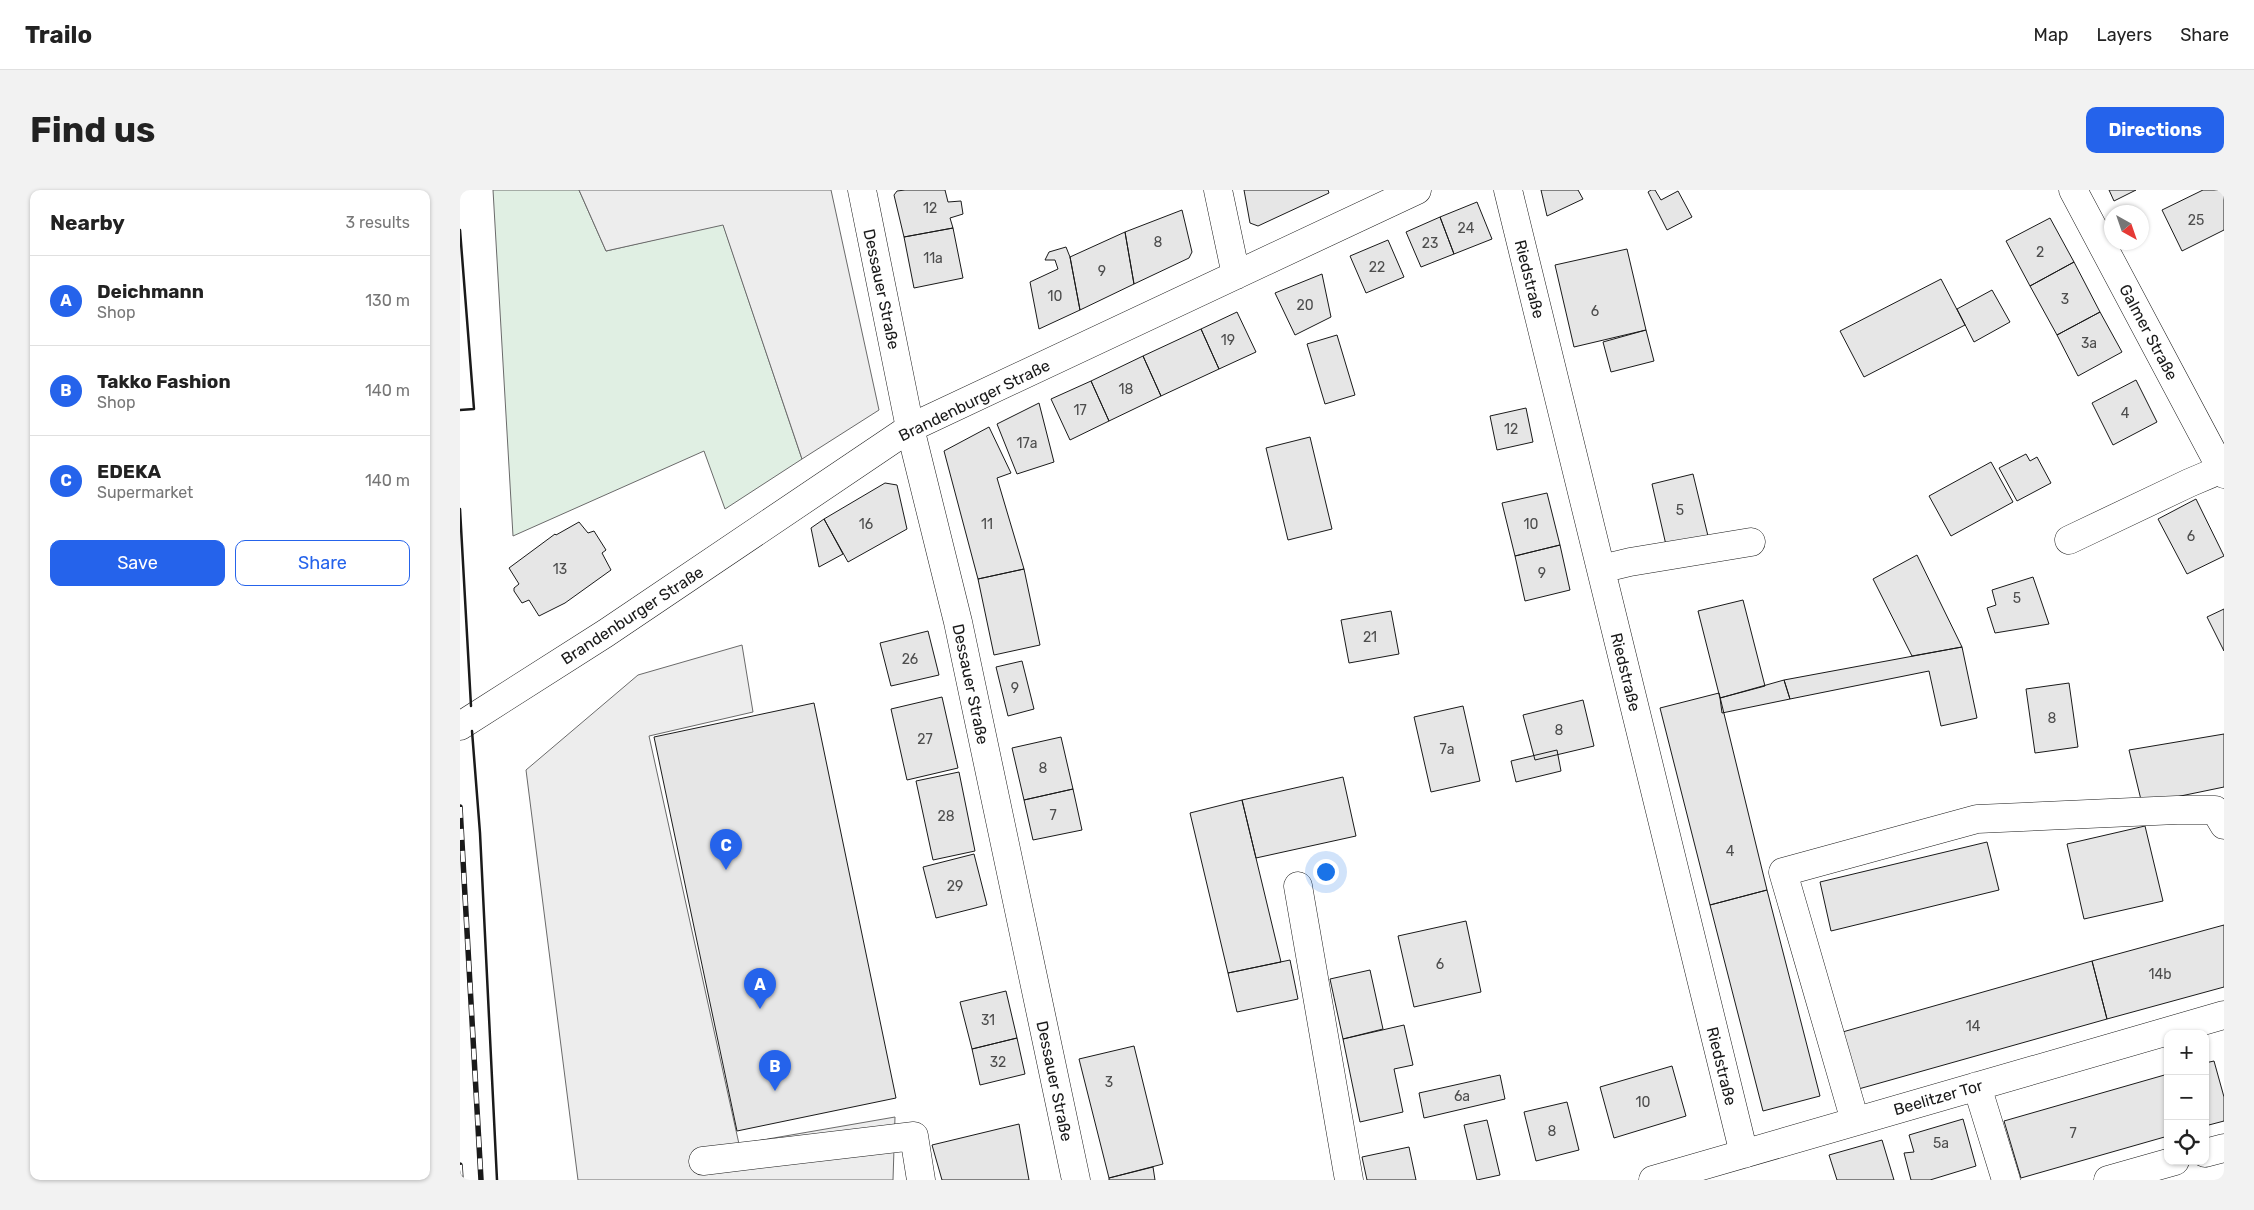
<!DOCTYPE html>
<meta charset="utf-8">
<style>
body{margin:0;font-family:Rubik,sans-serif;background:#f2f2f2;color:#222}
.controls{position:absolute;right:15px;bottom:15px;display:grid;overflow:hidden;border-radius:10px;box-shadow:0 1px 4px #0004}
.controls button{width:45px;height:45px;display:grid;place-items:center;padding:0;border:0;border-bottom:1px solid #e0e0e0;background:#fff;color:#222;font:25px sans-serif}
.compass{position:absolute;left:1644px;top:15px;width:45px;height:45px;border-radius:50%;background:#fff;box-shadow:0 1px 4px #0004;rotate:140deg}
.you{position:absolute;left:865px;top:681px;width:18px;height:18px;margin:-12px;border:4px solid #fff;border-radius:50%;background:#1a73e8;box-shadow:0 0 0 8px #1a73e833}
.badge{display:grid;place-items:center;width:32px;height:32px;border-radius:50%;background:#2563eb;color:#fff;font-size:16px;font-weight:700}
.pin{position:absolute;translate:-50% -41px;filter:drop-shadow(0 1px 2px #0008)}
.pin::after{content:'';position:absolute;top:26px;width:18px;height:15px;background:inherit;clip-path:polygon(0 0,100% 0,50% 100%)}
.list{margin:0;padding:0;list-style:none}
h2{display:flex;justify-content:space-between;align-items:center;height:65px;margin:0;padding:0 20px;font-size:21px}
h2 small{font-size:16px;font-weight:400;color:#767676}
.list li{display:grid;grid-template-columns:32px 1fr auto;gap:15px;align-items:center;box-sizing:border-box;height:90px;padding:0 20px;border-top:1px solid #e0e0e0}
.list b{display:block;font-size:19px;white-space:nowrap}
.list p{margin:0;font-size:16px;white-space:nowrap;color:#767676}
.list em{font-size:16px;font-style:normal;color:#767676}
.actions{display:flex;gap:10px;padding:15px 20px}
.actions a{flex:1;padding:11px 0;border:1px solid #2563eb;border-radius:10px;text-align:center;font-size:18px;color:#2563eb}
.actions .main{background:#2563eb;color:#fff}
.icon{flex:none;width:28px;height:28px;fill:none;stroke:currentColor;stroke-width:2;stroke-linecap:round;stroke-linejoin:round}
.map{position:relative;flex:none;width:1764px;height:990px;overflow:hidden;border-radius:10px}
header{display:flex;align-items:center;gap:30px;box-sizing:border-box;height:70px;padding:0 25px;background:#fff;border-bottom:1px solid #e0e0e0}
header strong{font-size:24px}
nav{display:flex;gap:28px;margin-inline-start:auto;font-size:18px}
.intro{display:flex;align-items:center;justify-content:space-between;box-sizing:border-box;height:120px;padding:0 30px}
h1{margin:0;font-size:35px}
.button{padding:12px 22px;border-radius:10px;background:#2563eb;color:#fff;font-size:18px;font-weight:700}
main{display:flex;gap:30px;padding:0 30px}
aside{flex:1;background:#fff;border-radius:10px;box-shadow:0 1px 4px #0004}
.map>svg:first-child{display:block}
.green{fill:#e0efe3;stroke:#6a6a6a}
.parking{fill:#ededed;stroke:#6a6a6a}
.building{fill:#e6e6e6;stroke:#1a1a1a}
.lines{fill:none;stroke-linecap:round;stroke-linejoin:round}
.minor-casing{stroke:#1a1a1a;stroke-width:29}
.minor{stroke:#fff;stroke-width:28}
.rail-casing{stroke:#1a1a1a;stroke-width:5.5}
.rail{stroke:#fff;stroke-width:4;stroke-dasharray:11;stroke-linecap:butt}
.wall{stroke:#1a1a1a;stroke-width:2.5}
.labels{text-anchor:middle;stroke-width:4;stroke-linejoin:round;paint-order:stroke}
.number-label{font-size:14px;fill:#4d4d4d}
.street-label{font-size:16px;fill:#1a1a1a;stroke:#fff}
</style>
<header>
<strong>Trailo</strong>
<nav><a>Map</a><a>Layers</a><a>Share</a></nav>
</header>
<div class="intro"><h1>Find us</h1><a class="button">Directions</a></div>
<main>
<aside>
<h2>Nearby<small>3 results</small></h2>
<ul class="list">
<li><span class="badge">A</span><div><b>Deichmann</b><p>Shop</p></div><em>130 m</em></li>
<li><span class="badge">B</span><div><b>Takko Fashion</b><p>Shop</p></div><em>140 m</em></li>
<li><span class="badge">C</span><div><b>EDEKA</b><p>Supermarket</p></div><em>140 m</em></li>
</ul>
<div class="actions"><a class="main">Save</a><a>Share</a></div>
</aside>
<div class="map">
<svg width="1764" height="990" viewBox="0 0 1764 990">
<rect width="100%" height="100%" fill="#fff"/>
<path class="green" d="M33,0H119L146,61L263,34L342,269L265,319L244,261L53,346Z"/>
<path class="parking" d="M119,0H371L419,220L342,269L263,35L146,61Z
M282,455L293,522L189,546L279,954L435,927L433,990H118L66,580L178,485Z"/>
<path class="building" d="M445,0H485L488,12L501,11L503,24L490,28L493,38L444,47L434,5L437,1Z
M784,0H868L869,3L798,36L790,33Z
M1081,0H1118L1123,9L1087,26Z
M1191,0H1195L1201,10L1218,1L1232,27L1207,40L1188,2Z
M1649,0H1676L1654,11Z
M1743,0H1764V40L1722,61L1702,20Z
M1017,12L1032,49L994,64L980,27Z
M722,20L732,62L729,68L674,94L665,42Z
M980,27L994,64L961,77L946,42Z
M1590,28L1614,72L1570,96L1546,51Z
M493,38L503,88L454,98L444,47Z
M665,42L674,94L620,120L610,67Z
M928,50L944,87L906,103L890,66Z
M606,57L610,67L620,120L579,139L570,92L598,79L595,70H585L589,62Z
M1167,59L1186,140L1114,157L1095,75Z
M1614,72L1640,122L1597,145L1570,96Z
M862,84L871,127L835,145L815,103Z
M1481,89L1505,135L1404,187L1380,141Z
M1532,100L1550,132L1514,152L1497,119Z
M777,122L796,162L759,179L741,139Z
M1640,122L1662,162L1618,186L1597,145Z
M741,139L759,179L701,206L683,166Z
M1186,140L1194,171L1151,182L1143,152Z
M877,145L895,205L865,214L847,154Z
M683,166L701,206L649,231L631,191Z
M1676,190L1697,232L1653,255L1632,213Z
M631,191L649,231L610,250L591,209Z
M579,213L594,272L557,284L537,234Z
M1066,218L1073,252L1037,260L1030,226Z
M529,237L551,283L537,288L564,379L518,389L484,261Z
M850,247L872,339L828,350L806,258Z
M1566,264L1570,271L1577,267L1591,293L1557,311L1539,278Z
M1531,272L1553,312L1491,346L1469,306Z
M1233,284L1248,346L1206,355L1192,294Z
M425,293L437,295L447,339L388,372L364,329Z
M1087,303L1100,355L1055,366L1042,313Z
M1736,309L1764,366L1727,384L1698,329Z
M364,329L383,364L359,377L351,338Z
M119,332L128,343L134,341L146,360L142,363L151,380L105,413L79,426L69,410L62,413L54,401V398L59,394L49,378L95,344L96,345Z
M1100,355L1110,400L1065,411L1055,366Z
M1457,365L1502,457L1452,466L1413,389Z
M564,379L580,455L534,465L518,389Z
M1573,387L1589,434L1535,443L1527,418L1536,415L1532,400Z
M1283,410L1305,496L1260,508L1238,421Z
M1764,419V461L1747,427Z
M931,421L939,464L889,473L881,430Z
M468,441L479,485L431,496L420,453Z
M1502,457L1517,528L1481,536L1469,481L1330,509L1324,490Z
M562,471L574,519L548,526L536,477Z
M1324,490L1330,509L1262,523L1260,508Z
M1609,493L1618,557L1575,563L1566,499Z
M1259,503L1307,700L1250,715L1200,518Z
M482,507L498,578L447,590L431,519Z
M1123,510L1134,556L1075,570L1063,525Z
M354,513L436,908L277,941L194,547Z
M1003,516L1020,591L971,602L954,527Z
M1764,544V597L1682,614L1669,560Z
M601,547L613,599L564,610L552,558Z
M1097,560L1101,581L1056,592L1051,571Z
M499,582L515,661L473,670L456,591Z
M883,587L896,646L796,668L782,610Z
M613,599L622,640L573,650L564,610Z
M782,610L821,772L768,783L730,623Z
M1685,636L1703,711L1624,729L1607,654Z
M1527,652L1539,700L1371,741L1360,692Z
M514,664L527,715L476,728L463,677Z
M1307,700L1360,906L1303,921L1250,715Z
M1006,731L1021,802L954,817L938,746Z
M1764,735V797L1647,829L1632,771Z
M830,770L838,809L777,822L768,783Z
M1632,771L1647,829L1395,900L1379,843Z
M910,780L923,839L883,849L870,789Z
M546,801L557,848L512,859L500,812Z
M944,835L953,875L934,879L943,922L900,932L883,849Z
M557,848L565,884L520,895L512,859Z
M674,856L703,974L649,988L619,869Z
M1754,871L1764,907V931L1745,936V873Z
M1212,876L1226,926L1154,948L1140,897Z
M1708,884V946L1561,988L1544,931Z
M1040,885L1045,909L964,928L959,903Z
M1107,912L1119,960L1076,971L1064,922Z
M1503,929L1516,976L1470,990H1451L1444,963L1454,962L1449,945Z
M1027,930L1040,985L1017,990L1004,935Z
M559,934L569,990H482L472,955Z
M1422,950L1434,990H1377L1369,965Z
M949,957L956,990H907L902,967Z
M693,977L695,990H649V988Z"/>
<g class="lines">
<g class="minor-casing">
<path id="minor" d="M402,0L450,238L498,432L616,990
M758,0L776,85
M1048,0L1284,964
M1613,0L1764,284
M1609,350L1729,293L1762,279
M1141,379L1170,372L1291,352
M0,536L146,443L450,238L957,0
M838,696L889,990
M1517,896L1546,990
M1395,931L1323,682L1517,629L1717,620H1755L1764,635
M1745,963L1764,958
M243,971L454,946L461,990
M1193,990L1764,825
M1648,990L1715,971"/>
</g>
<use href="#minor" class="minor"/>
<g class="rail-casing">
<path id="rail" d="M0,617L21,990
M0,975L1,990"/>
</g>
<use href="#rail" class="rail"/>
<path class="wall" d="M0,40L14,219L0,220
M0,319L11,516
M12,541L20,643L37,990"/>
</g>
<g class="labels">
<g class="number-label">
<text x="470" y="23">12</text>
<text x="1736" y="35">25</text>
<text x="1006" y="43">24</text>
<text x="698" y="57">8</text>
<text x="970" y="58">23</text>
<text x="1580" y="67">2</text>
<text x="473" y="73">11a</text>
<text x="917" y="82">22</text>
<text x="642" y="86">9</text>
<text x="595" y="111">10</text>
<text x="1605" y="114">3</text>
<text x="845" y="120">20</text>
<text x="1135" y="126">6</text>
<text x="768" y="155">19</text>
<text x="1629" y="158">3a</text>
<text x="666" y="204">18</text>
<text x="620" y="225">17</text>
<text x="1665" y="228">4</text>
<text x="1051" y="244">12</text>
<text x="567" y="258">17a</text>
<text x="1220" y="325">5</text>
<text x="406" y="339">16</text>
<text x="527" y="339">11</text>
<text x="1071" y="339">10</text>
<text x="1731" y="351">6</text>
<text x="100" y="384">13</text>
<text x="1082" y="388">9</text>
<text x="1557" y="413">5</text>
<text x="910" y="452">21</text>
<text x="450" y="474">26</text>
<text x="555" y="503">9</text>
<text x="1592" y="533">8</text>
<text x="1099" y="545">8</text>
<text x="465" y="554">27</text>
<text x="987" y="564">7a</text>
<text x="583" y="583">8</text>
<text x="593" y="630">7</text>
<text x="486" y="631">28</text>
<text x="1270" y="666">4</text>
<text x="495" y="701">29</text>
<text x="980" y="779">6</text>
<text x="1700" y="789">14b</text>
<text x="528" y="835">31</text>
<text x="1513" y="841">14</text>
<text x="538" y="877">32</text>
<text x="649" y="897">3</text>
<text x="1002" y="911">6a</text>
<text x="1183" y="917">10</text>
<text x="1092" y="946">8</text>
<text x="1613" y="948">7</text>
<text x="1481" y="958">5a</text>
</g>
<g class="street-label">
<text transform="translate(1070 89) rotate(76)" y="6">Riedstraße</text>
<text transform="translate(422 99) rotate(78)" y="6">Dessauer Straße</text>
<text transform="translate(1689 142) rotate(62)" y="6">Galmer Straße</text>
<text transform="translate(514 210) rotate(-26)" y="6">Brandenburger Straße</text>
<text transform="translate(172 425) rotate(-33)" y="6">Brandenburger Straße</text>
<text transform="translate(1166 482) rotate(76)" y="6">Riedstraße</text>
<text transform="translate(511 494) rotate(78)" y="6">Dessauer Straße</text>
<text transform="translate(1262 876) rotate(76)" y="6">Riedstraße</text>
<text transform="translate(595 891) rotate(78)" y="6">Dessauer Straße</text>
<text transform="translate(1478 907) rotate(-16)" y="6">Beelitzer Tor</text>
</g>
</g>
</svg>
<div class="controls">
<button>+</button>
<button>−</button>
<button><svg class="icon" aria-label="locate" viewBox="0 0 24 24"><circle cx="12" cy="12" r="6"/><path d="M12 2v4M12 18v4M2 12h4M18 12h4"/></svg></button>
</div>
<svg class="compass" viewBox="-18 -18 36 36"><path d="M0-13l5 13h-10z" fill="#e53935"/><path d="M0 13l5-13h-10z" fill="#767676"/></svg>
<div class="you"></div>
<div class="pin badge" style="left:300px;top:819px">A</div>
<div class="pin badge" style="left:315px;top:901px">B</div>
<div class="pin badge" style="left:266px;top:680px">C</div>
</div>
</main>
